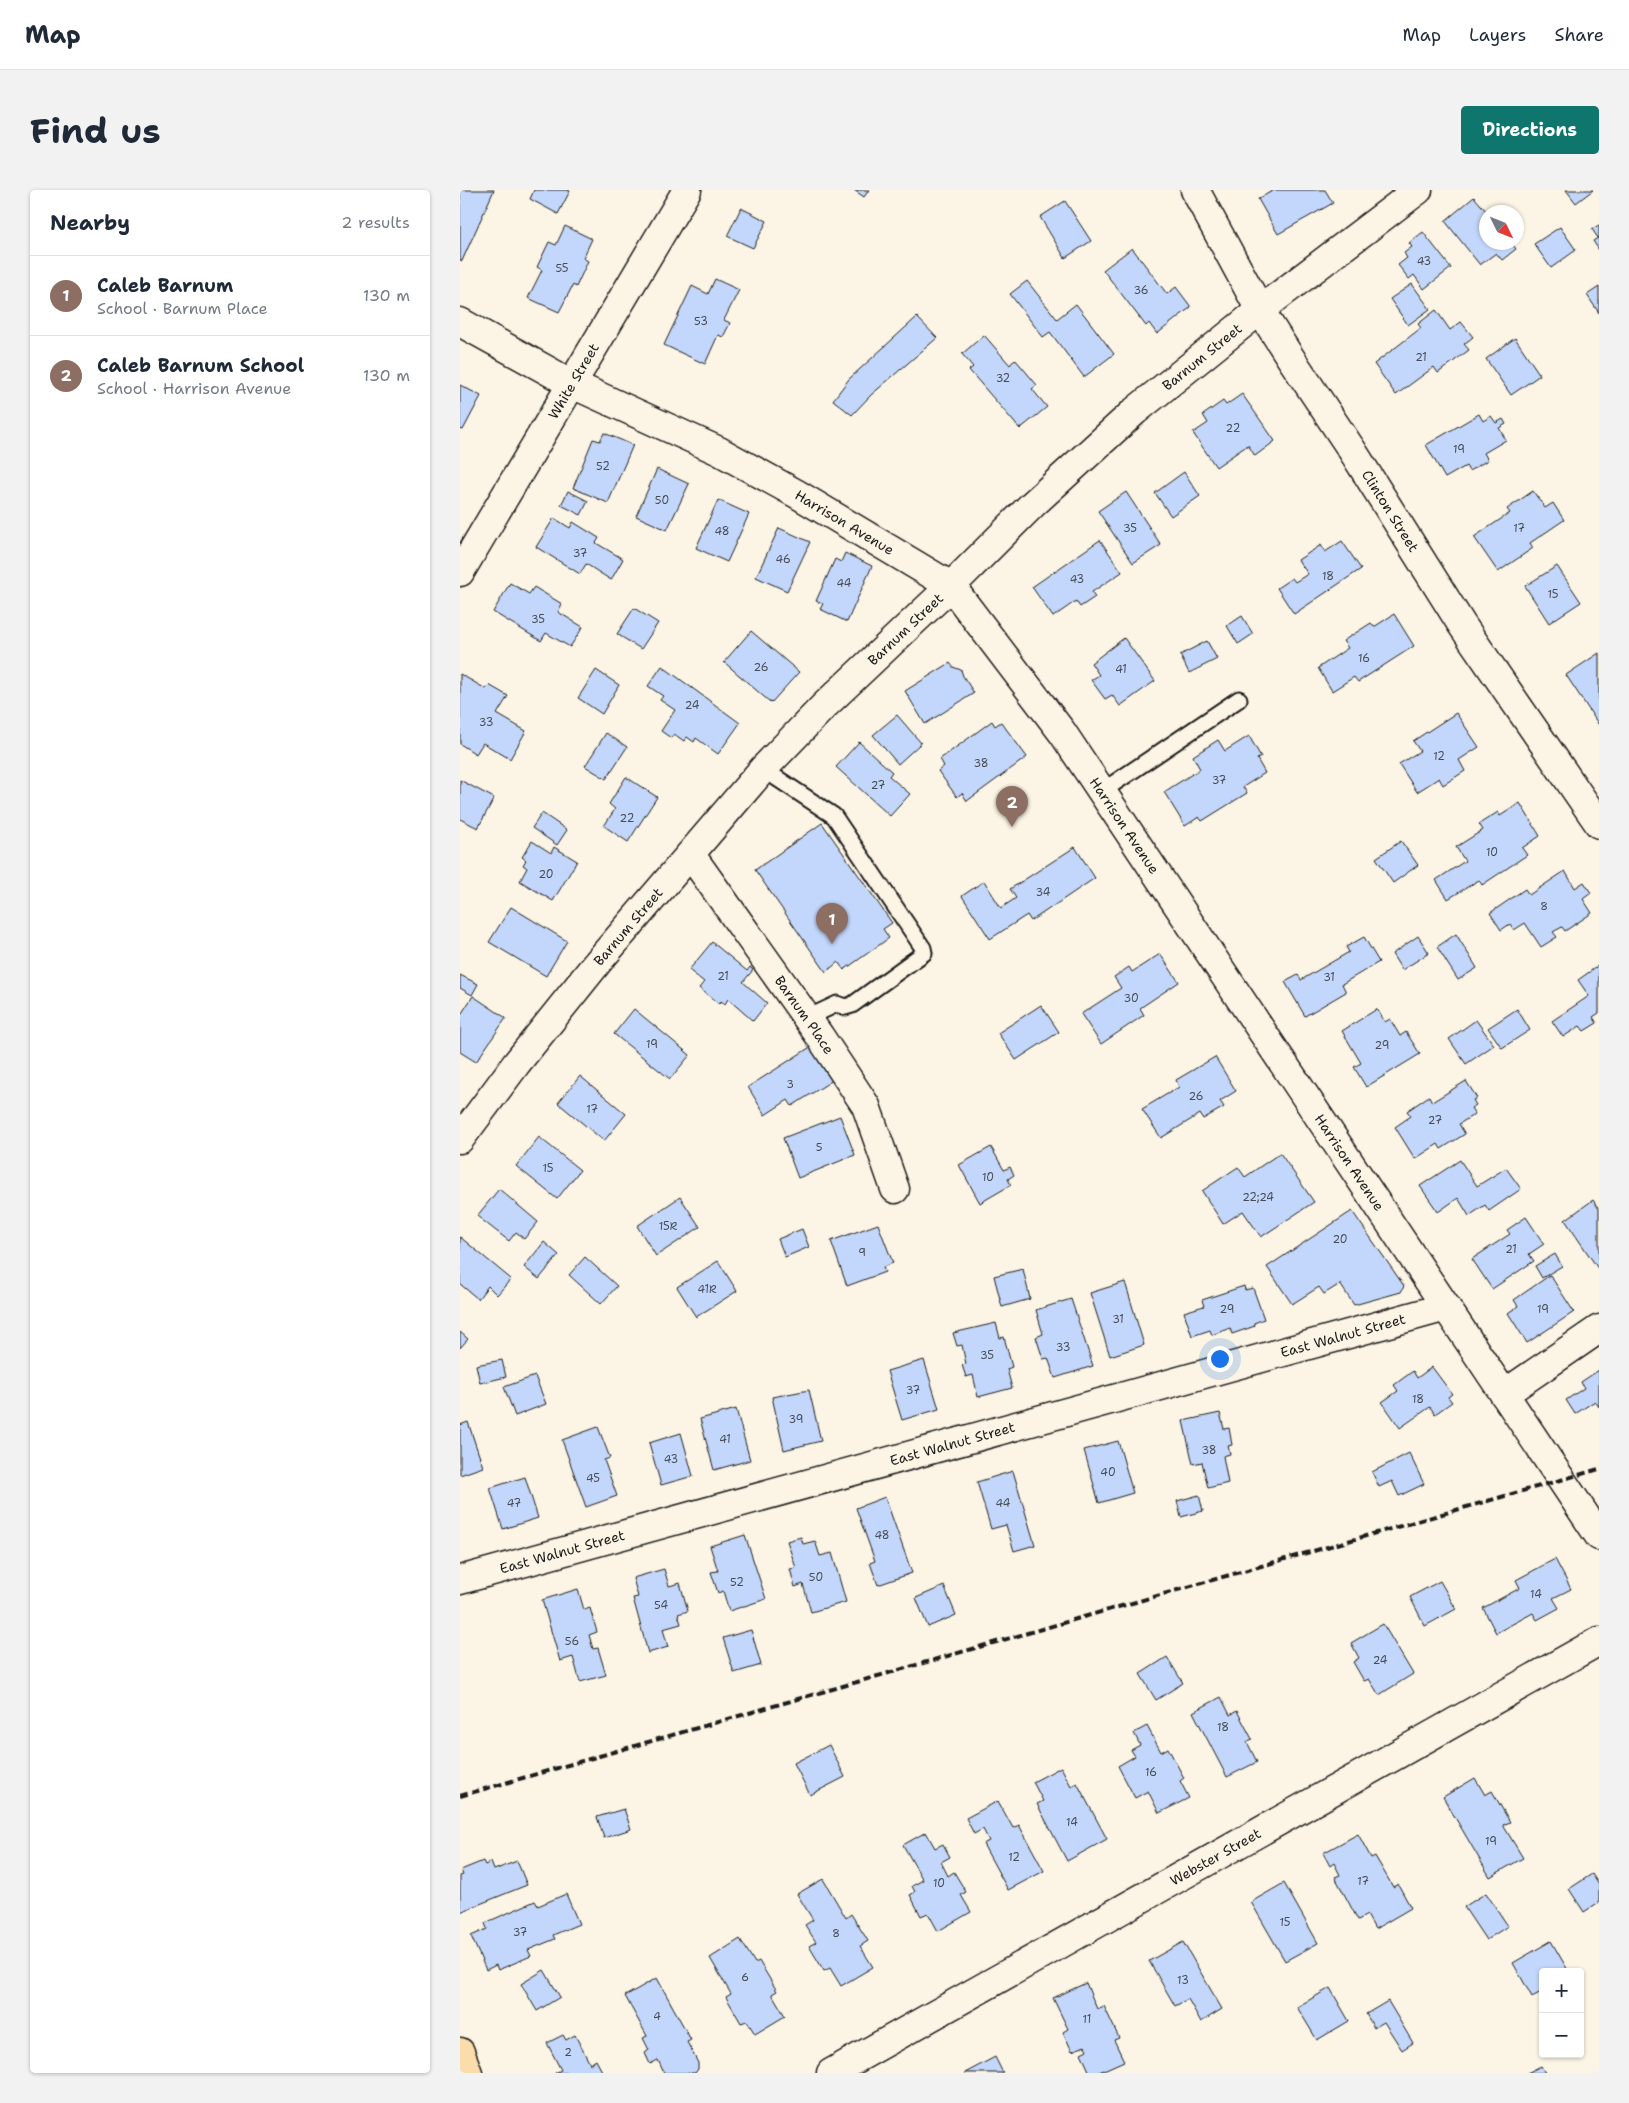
<!DOCTYPE html>
<meta charset="utf-8">
<style>
body{margin:0;font-family:"Shantell Sans",sans-serif;background:#f2f2f3;color:#1f2937}
.controls{position:absolute;right:15px;bottom:15px;display:grid;overflow:hidden;border-radius:5px;box-shadow:0 1px 4px #0004}
.controls button{width:45px;height:45px;display:grid;place-items:center;padding:0;border:0;border-bottom:1px solid #e0e1e3;background:#fff;color:#1f2937;font:25px sans-serif}
.compass{position:absolute;left:1019px;top:15px;width:45px;height:45px;border-radius:50%;background:#fff;box-shadow:0 1px 4px #0004;rotate:133deg}
.you{position:absolute;left:759px;top:1168px;width:18px;height:18px;margin:-12px;border:4px solid #fff;border-radius:50%;background:#1a73e8;box-shadow:0 0 0 8px #1a73e833}
.badge{display:grid;place-items:center;width:32px;height:32px;border-radius:50%;background:#0f766e;color:#fff;font-size:16px;font-weight:700}
.pin{position:absolute;translate:-50% -41px;filter:drop-shadow(0 1px 2px #0008)}
.pin::after{content:'';position:absolute;top:26px;width:18px;height:15px;background:inherit;clip-path:polygon(0 0,100% 0,50% 100%)}
.list{margin:0;padding:0;list-style:none}
h2{display:flex;justify-content:space-between;align-items:center;height:65px;margin:0;padding:0 20px;font-size:21px}
h2 small{font-size:16px;font-weight:400;color:#747a83}
.list li{display:grid;grid-template-columns:32px 1fr auto;gap:15px;align-items:center;box-sizing:border-box;height:80px;padding:0 20px;border-top:1px solid #e0e1e3}
.list b{display:block;font-size:19px;white-space:nowrap}
.list p{margin:0;font-size:16px;white-space:nowrap;color:#747a83}
.list em{font-size:16px;font-style:normal;color:#747a83}
.map{position:relative;flex:none;width:1139px;height:1883px;overflow:hidden;border-radius:5px}
header{display:flex;align-items:center;gap:30px;box-sizing:border-box;height:70px;padding:0 25px;background:#fff;border-bottom:1px solid #e0e1e3}
header strong{font-size:24px}
nav{display:flex;gap:28px;margin-inline-start:auto;font-size:18px}
.intro{display:flex;align-items:center;justify-content:space-between;box-sizing:border-box;height:120px;padding:0 30px}
h1{margin:0;font-size:35px}
.button{padding:12px 22px;border-radius:5px;background:#0f766e;color:#fff;font-size:18px;font-weight:700}
main{display:flex;gap:30px;padding:0 30px}
aside{flex:1;background:#fff;border-radius:5px;box-shadow:0 1px 4px #0004}
.map>svg:first-child{display:block}
.building{fill:#c3d7fc;stroke:#1c1c1c}
.lines{fill:none;stroke-linecap:round;stroke-linejoin:round}
.lane-casing{stroke:#1c1c1c;stroke-width:19}
.street-casing{stroke:#1c1c1c;stroke-width:31}
.primary-casing{stroke:#1c1c1c;stroke-width:31}
.lane{stroke:#fcf5e5;stroke-width:15}
.street{stroke:#fcf5e5;stroke-width:28}
.primary{stroke:#faddab;stroke-width:28}
.rail{stroke:#1c1c1c;stroke-width:4;stroke-dasharray:8 4;stroke-linecap:butt}
.labels{text-anchor:middle;stroke-width:4;stroke-linejoin:round;paint-order:stroke}
.number-label{font-size:11px;fill:#464b54}
.street-label{font-size:14px;fill:#1c1c1c;stroke:#fcf5e5}
</style>
<header>
<strong>Map</strong>
<nav><a>Map</a><a>Layers</a><a>Share</a></nav>
</header>
<div class="intro"><h1>Find us</h1><a class="button">Directions</a></div>
<main>
<aside>
<h2>Nearby<small>2 results</small></h2>
<ul class="list">
<li><span class="badge" style="background:#8d6e63">1</span><div><b>Caleb Barnum</b><p>School · Barnum Place</p></div><em>130 m</em></li>
<li><span class="badge" style="background:#8d6e63">2</span><div><b>Caleb Barnum School</b><p>School · Harrison Avenue</p></div><em>130 m</em></li>
</ul>
</aside>
<div class="map">
<svg width="1139" height="1883" viewBox="0 0 1139 1883">
<rect width="100%" height="100%" fill="#fcf5e5"/>
<filter id="ink" filterUnits="userSpaceOnUse"><feTurbulence type="fractalNoise" baseFrequency=".02" numOctaves="2"/><feDisplacementMap in="SourceGraphic" scale="10" xChannelSelector="R" yChannelSelector="G"/><feConvolveMatrix kernelMatrix="1 2 1 2 8 2 1 2 1" color-interpolation-filters="sRGB"/></filter>
<g filter="url(#ink)">
<path class="building" d="M0,0H34L2,71L0,70Z
M74,0H107L110,1L98,24L70,9Z
M394,0H409L404,7Z
M814,0H865L873,13L818,44L798,9Z
M1106,0H1133L1116,13Z
M1014,7L1027,22L1026,52H1051L1056,59L1042,70L1036,63L1020,75L985,31Z
M605,11L631,51L605,68L580,27Z
M281,18L307,31L293,58L267,46Z
M1139,35V60L1133,51L1138,48L1132,39Z
M105,36L132,49L123,68L128,71L116,97L113,95L99,122L68,108L82,80L77,77L89,52L96,55Z
M1100,37L1116,60L1091,78L1074,54Z
M963,42L991,78L964,99L954,85L949,89L938,75L947,68L944,63L952,57L949,53Z
M672,58L707,104L716,97L731,117L697,144L689,133L686,136L643,80Z
M255,89L279,100L264,130L270,133L263,147L258,145L245,174L204,155L232,96L248,104Z
M567,91L597,129L616,114L654,164L624,187L590,142L583,147L550,104Z
M952,94L970,119L948,135L930,109Z
M1139,97V123L1127,105Z
M976,120L990,140L1001,132L1013,147L1004,154L1009,160L978,183L974,177L936,205L914,174L961,138L958,134Z
M457,127L477,148L411,205L392,225L373,210L389,189Z
M524,145L550,175L555,169L577,195L572,199L587,217L560,239L509,180L513,177L502,164Z
M1055,148L1080,185L1051,205L1026,169Z
M0,195L21,206L3,240L0,239Z
M782,204L815,251L795,266L788,255L756,277L733,243L748,233L743,225L763,211L766,215Z
M1019,224L1023,231L1031,226L1036,233L1043,229L1046,234L1039,238L1046,250L1024,263L1028,270L1009,281L1006,276L985,288L966,255Z
M144,243L173,255L148,313L113,298L133,249L140,251Z
M197,279L229,294L207,340L176,326Z
M724,282L740,306L711,326L695,303Z
M108,301L128,311L121,325L101,315Z
M1073,301L1085,318L1093,313L1104,330L1070,353L1073,358L1038,382L1014,347L1050,323L1047,319Z
M666,302L701,355L673,373L638,321Z
M258,310L289,324L267,372L236,358Z
M94,328L110,338L113,332L139,348L136,353L163,369L151,390L126,374L120,384L76,357Z
M319,338L350,352L327,401L296,387Z
M640,350L662,382L632,402L635,407L620,417L616,411L593,427L572,397Z
M882,351L901,379L834,424L817,398L832,388L835,392L848,384L838,370L861,355L865,362Z
M385,363L412,376L387,432L360,419L363,414L356,411L375,369L381,372Z
M1097,376L1121,412L1089,433L1065,396Z
M50,393L69,404L74,397L102,414L98,422L123,437L110,457L86,443L81,451L33,422Z
M174,418L198,433L181,459L157,444Z
M934,424L954,456L898,492L894,487L872,501L858,478L888,458L883,451L911,433L914,437Z
M782,426L793,444L778,454L767,436Z
M291,441L339,482L311,513L264,472Z
M664,448L695,491L660,516L652,505L645,509L631,490L639,485L631,473Z
M747,451L757,469L729,483L720,465Z
M1139,463V535L1106,485Z
M490,473L493,477L501,480L503,486L514,503L465,534L445,501Z
M202,476L280,533L258,564L236,548L234,552L227,547L224,551L214,544L211,548L201,541L215,520L200,510L203,506L188,496Z
M136,480L159,495L142,524L118,508Z
M0,484L26,499L29,495L48,506L37,524L66,541L50,569L23,553L16,564L0,554Z
M996,523L1019,557L999,570L1005,581L983,595L979,588L957,602L939,574L960,561L953,551Z
M437,525L461,553L438,574L413,545Z
M532,531L535,536L541,532L567,567L507,611L502,603L497,607L478,581L484,576L480,569Z
M146,543L167,557L146,589L125,576Z
M789,546L801,567L797,569L805,583L783,597L787,603L742,631L739,627L725,636L704,602L740,579L733,566L758,550L765,561Z
M399,552L432,582L429,586L450,604L430,626L376,577Z
M166,587L197,607L168,652L144,636L155,619L149,614Z
M0,590L34,608L18,638L0,629Z
M1060,613L1080,646L1062,658L1067,665L1022,695L1019,690L988,709L976,690L1005,671L996,657L1023,640L1019,634L1038,622L1040,626Z
M82,623L107,640L97,655L72,638Z
M362,633L432,733L423,739L429,748L384,780L378,772L366,782L295,680Z
M72,651L91,663L94,657L117,671L93,711L60,691L67,678L63,675L66,670L62,667Z
M941,651L958,675L933,693L916,668Z
M615,657L635,688L571,731L567,725L530,749L502,706L524,691L541,718L556,708L550,699Z
M1105,681L1115,698L1124,692L1131,703L1123,709L1132,723L1105,741L1102,737L1093,742L1097,747L1081,757L1065,733L1054,740L1050,734L1041,740L1030,723L1065,699L1069,705Z
M51,717L107,751L86,786L29,752Z
M996,744L1017,778L998,790L977,757Z
M958,746L969,763L942,780L932,764Z
M904,747L919,772L882,794L886,802L845,826L825,792L838,785L841,790L889,762L886,757Z
M252,752L287,781L290,777L293,780L283,792L307,813L293,831L268,809L265,814L261,811L259,814L239,798L244,792L229,780Z
M700,764L719,792L680,818L684,825L641,854L621,824L661,798L654,787L669,777L672,782Z
M1139,775V823L1133,827L1137,833L1124,841L1120,836L1103,847L1092,831L1129,806L1118,790Z
M0,785L18,794L12,805L0,798Z
M13,806L46,828L16,872L0,862V826Z
M581,815L599,842L556,870L538,843Z
M174,819L230,865L210,889L154,844Z
M917,819L925,832L930,829L940,846L946,842L960,864L906,897L894,877L901,873L882,841Z
M1057,819L1070,840L1042,858L1028,838Z
M1016,830L1034,855L1006,874L989,849Z
M352,856L373,890L332,916L328,910L305,925L288,897Z
M755,867L776,901L760,911L764,917L743,929L740,924L701,948L682,919L719,897L716,890Z
M120,886L166,924L144,951L98,913Z
M1006,891L1017,908L1013,910L1016,915L1011,918L1015,924L999,934L1005,944L981,959L978,954L955,969L935,937L951,926L947,921L969,906L972,912Z
M380,926L395,965L338,988L323,948Z
M79,947L120,980L97,1009L56,976Z
M531,957L544,980L550,977L554,985L548,989L551,995L520,1013L499,975Z
M820,963L854,1012L801,1047L783,1021L763,1034L742,1001L778,977L785,987Z
M1000,970L1017,996L1046,978L1061,999L1029,1021L1025,1015L1009,1026L998,1008L978,1022L960,996Z
M39,999L78,1032L64,1049L56,1042L49,1051L17,1026Z
M220,1007L240,1037L196,1066L177,1036Z
M1133,1010L1139,1019V1080L1105,1030Z
M892,1021L944,1096L941,1102L894,1115L880,1094L864,1104L859,1097L832,1114L807,1077Z
M1066,1027L1084,1054L1069,1064L1074,1071L1032,1099L1012,1069L1050,1044L1047,1040Z
M418,1034L433,1073L423,1077L425,1082L387,1096L371,1051Z
M342,1039L349,1057L325,1067L318,1049Z
M0,1047L51,1089L37,1105L28,1096L18,1109L0,1094Z
M84,1052L99,1065L79,1089L64,1077Z
M1095,1064L1102,1076L1082,1088L1075,1076Z
M125,1067L157,1096L141,1114L109,1085Z
M258,1071L277,1101L236,1127L217,1097Z
M563,1079L570,1109L542,1117L534,1086Z
M1090,1085L1114,1122L1067,1153L1048,1123L1058,1116L1054,1110Z
M665,1092L684,1155L650,1166L630,1103Z
M784,1096L785,1100L793,1098L804,1129L794,1133L795,1136L772,1144L770,1138L752,1145L750,1140L732,1146L724,1122L744,1116L742,1110Z
M611,1109L633,1176L595,1188L588,1168L583,1169L576,1147L583,1144L576,1120Z
M536,1133L540,1148L544,1147L552,1177L547,1179L552,1198L518,1207L513,1185L506,1187L502,1175L506,1174L502,1155L497,1156L493,1143Z
M0,1142L8,1149L0,1158Z
M42,1170L46,1187L20,1193L16,1175Z
M464,1170L479,1219L442,1230L427,1181Z
M972,1177L992,1204L988,1207L992,1212L975,1224L970,1217L940,1238L922,1212L938,1201L934,1195L953,1181L957,1188Z
M1139,1180V1217L1135,1211L1115,1224L1106,1210L1124,1198L1121,1192Z
M75,1186L86,1214L55,1226L44,1197Z
M349,1200L361,1251L324,1260L312,1207Z
M276,1219L290,1270L254,1280L240,1229Z
M760,1223L764,1239L769,1238L772,1255L768,1256L770,1264L763,1266L768,1293L748,1298L742,1272L733,1274L723,1231Z
M8,1232L23,1277L0,1285V1235Z
M138,1237L150,1268L144,1270L157,1306L126,1317L102,1250Z
M221,1243L233,1286L201,1295L189,1253Z
M658,1251L673,1303L639,1313L624,1260Z
M949,1263L964,1294L939,1306L932,1291L919,1297L912,1282Z
M553,1281L575,1355L554,1361L546,1335L531,1339L517,1292Z
M65,1287L78,1328L43,1339L30,1298Z
M739,1305L743,1321L721,1327L717,1311Z
M425,1307L452,1383L418,1395L410,1373L415,1371L396,1318Z
M285,1345L306,1409L269,1421L263,1401L258,1403L251,1382L258,1381L250,1356Z
M341,1347L343,1354L355,1351L360,1366L372,1363L386,1412L351,1422L343,1394L335,1397L330,1379L336,1378L327,1351Z
M1095,1369L1111,1399L1093,1408L1099,1418L1077,1430L1073,1423L1036,1443L1023,1418L1060,1398L1056,1390Z
M204,1379L209,1396L220,1393L228,1421L218,1424L221,1434L203,1439L208,1457L188,1463L173,1408L178,1407L173,1388Z
M980,1391L996,1419L965,1436L950,1407Z
M484,1396L496,1425L468,1437L456,1408Z
M118,1399L124,1420L130,1418L137,1442L129,1445L133,1459L138,1458L146,1485L120,1492L113,1467L100,1471L82,1410Z
M923,1434L953,1484L919,1505L909,1489L904,1491L893,1472L899,1468L891,1453Z
M291,1440L301,1475L274,1483L263,1448Z
M707,1467L723,1493L696,1510L680,1484Z
M761,1507L770,1525L777,1521L792,1549L787,1552L797,1572L767,1587L733,1522Z
M687,1536L701,1562L708,1558L724,1588L720,1591L729,1608L699,1623L688,1601L675,1608L658,1576L675,1566L671,1560L680,1555L674,1543Z
M369,1555L385,1587L350,1605L334,1573Z
M601,1577L611,1596L617,1593L647,1649L607,1671L577,1614L583,1611L573,1592Z
M1015,1588L1025,1605L1032,1601L1050,1632L1043,1635L1063,1668L1030,1687L983,1607Z
M538,1611L553,1638L559,1635L584,1681L548,1700L523,1654L529,1651L523,1639L514,1644L506,1628Z
M164,1619L171,1639L144,1648L137,1627Z
M466,1642L475,1658L483,1654L490,1667L481,1672L488,1686L494,1682L506,1702L501,1705L511,1722L478,1741L468,1723L461,1726L450,1705L455,1702L452,1696L463,1690L443,1655Z
M898,1644L911,1668L915,1666L933,1697L938,1694L951,1718L915,1739L907,1725L898,1730L875,1687L880,1685L874,1673L870,1676L863,1663Z
M23,1671L25,1675L31,1672L34,1680L57,1671L67,1695L0,1722V1686L3,1685L1,1680Z
M1132,1684L1139,1695V1712L1124,1722L1109,1699Z
M363,1689L386,1728L391,1724L408,1751L400,1756L413,1777L381,1796L370,1778L364,1781L349,1756L356,1752L345,1735L353,1730L337,1704Z
M824,1693L858,1753L825,1771L791,1712Z
M1026,1703L1048,1736L1026,1750L1004,1717Z
M106,1704L119,1734L93,1745L95,1749L68,1760L71,1766L38,1780L36,1775L26,1780L11,1746L27,1739L25,1733L75,1711L78,1716Z
M280,1749L295,1773L299,1771L317,1801L312,1804L325,1826L295,1844L287,1831L281,1833L266,1807L271,1804L250,1768Z
M1091,1751L1109,1782H1083V1801L1072,1807L1053,1773Z
M723,1752L762,1819L741,1832L728,1809L715,1816L689,1771Z
M84,1780L100,1807L77,1821L61,1794Z
M197,1788L231,1850L227,1852L238,1873V1879L235,1883H204L198,1870L190,1874L185,1863L189,1860L183,1848L187,1846L165,1806Z
M626,1793L637,1819L644,1816L659,1848L654,1850L664,1871L637,1883H630L621,1863L627,1860L625,1856L612,1861L603,1842L608,1839L593,1808Z
M870,1798L889,1831L857,1850L837,1817Z
M928,1811L953,1853L942,1860L924,1832L914,1838L906,1824Z
M103,1845L106,1850L115,1845L130,1874L136,1870L143,1883H95L101,1880L87,1853Z
M535,1867L543,1883H505Z
M1081,1876L1085,1883H1067Z"/>
<g class="lines">
<g class="lane-casing">
<path id="lane" d="M303,579L374,626L463,758L464,763L392,815L385,817L377,814L347,828
M641,602L779,509"/>
</g>
<g class="street-casing">
<g id="street">
<path id="s1" d="M735,0L800,120L830,167L892,260L1002,435L1139,634"/>
<path id="s2" d="M0,132L112,194L259,261L337,304L491,396L602,542L1139,1346"/>
<path id="s3" d="M0,382L227,0"/>
<path id="s4" d="M231,665L359,845L406,916L435,999"/>
<path id="s5" d="M0,949L56,874L137,773L303,579L364,516L491,396L573,314L675,221L800,120L958,0"/>
<path d="M1044,1204L1139,1139"/>
<path id="s6" d="M0,1390L986,1117"/>
<path id="s7" d="M371,1883L1139,1451"/>
</g>
</g>
<g class="primary-casing">
<path id="primary" d="M0,1862L8,1883"/>
</g>
<use href="#lane" class="lane"/>
<use href="#street" class="street"/>
<use href="#primary" class="primary"/>
<path class="rail" d="M0,1606L1139,1279"/>
</g>
</g>
<g class="labels">
<g class="number-label">
<text x="964" y="75">43</text>
<text x="102" y="82">55</text>
<text x="681" y="104">36</text>
<text x="241" y="135">53</text>
<text x="961" y="171">21</text>
<text x="543" y="192">32</text>
<text x="773" y="242">22</text>
<text x="999" y="263">19</text>
<text x="143" y="280">52</text>
<text x="202" y="314">50</text>
<text x="670" y="342">35</text>
<text x="1059" y="342">17</text>
<text x="262" y="345">48</text>
<text x="120" y="367">37</text>
<text x="323" y="373">46</text>
<text x="868" y="390">18</text>
<text x="617" y="393">43</text>
<text x="384" y="397">44</text>
<text x="1093" y="408">15</text>
<text x="78" y="433">35</text>
<text x="904" y="472">16</text>
<text x="301" y="481">26</text>
<text x="661" y="483">41</text>
<text x="232" y="519">24</text>
<text x="26" y="536">33</text>
<text x="979" y="570">12</text>
<text x="521" y="577">38</text>
<text x="759" y="594">37</text>
<text x="418" y="599">27</text>
<text x="167" y="632">22</text>
<text x="1032" y="666">10</text>
<text x="86" y="688">20</text>
<text x="583" y="706">34</text>
<text x="1084" y="720">8</text>
<text x="263" y="790">21</text>
<text x="869" y="791">31</text>
<text x="671" y="812">30</text>
<text x="192" y="858">19</text>
<text x="922" y="859">29</text>
<text x="330" y="898">3</text>
<text x="736" y="910">26</text>
<text x="132" y="923">17</text>
<text x="975" y="934">27</text>
<text x="359" y="961">5</text>
<text x="88" y="982">15</text>
<text x="528" y="991">10</text>
<text x="798" y="1011">22;24</text>
<text x="208" y="1040">15R</text>
<text x="880" y="1053">20</text>
<text x="1051" y="1063">21</text>
<text x="402" y="1066">9</text>
<text x="247" y="1103">41R</text>
<text x="767" y="1123">29</text>
<text x="1083" y="1123">19</text>
<text x="658" y="1133">31</text>
<text x="603" y="1161">33</text>
<text x="527" y="1169">35</text>
<text x="453" y="1204">37</text>
<text x="958" y="1213">18</text>
<text x="336" y="1233">39</text>
<text x="265" y="1253">41</text>
<text x="749" y="1264">38</text>
<text x="211" y="1273">43</text>
<text x="648" y="1286">40</text>
<text x="133" y="1292">45</text>
<text x="54" y="1317">47</text>
<text x="543" y="1317">44</text>
<text x="422" y="1349">48</text>
<text x="356" y="1391">50</text>
<text x="277" y="1396">52</text>
<text x="1076" y="1408">14</text>
<text x="201" y="1419">54</text>
<text x="112" y="1455">56</text>
<text x="920" y="1474">24</text>
<text x="763" y="1541">18</text>
<text x="691" y="1586">16</text>
<text x="612" y="1636">14</text>
<text x="1031" y="1655">19</text>
<text x="554" y="1671">12</text>
<text x="903" y="1695">17</text>
<text x="479" y="1697">10</text>
<text x="825" y="1736">15</text>
<text x="60" y="1746">37</text>
<text x="376" y="1747">8</text>
<text x="285" y="1791">6</text>
<text x="723" y="1794">13</text>
<text x="197" y="1830">4</text>
<text x="627" y="1833">11</text>
<text x="108" y="1866">2</text>
</g>
<g class="street-label">
<text dy="5" stroke="none"><textPath href="#s5" startOffset="1081">Barnum Street</textPath></text>
<text dy="5" stroke="none"><textPath href="#s3" startOffset="222">White Street</textPath></text>
<text dy="5" stroke="none"><textPath href="#s1" startOffset="376">Clinton Street</textPath></text>
<text dy="5" stroke="none"><textPath href="#s2" startOffset="434">Harrison Avenue</textPath></text>
<text dy="5" stroke="none"><textPath href="#s5" startOffset="678">Barnum Street</textPath></text>
<text dy="5" stroke="none"><textPath href="#s2" startOffset="854">Harrison Avenue</textPath></text>
<text dy="5" stroke="none"><textPath href="#s5" startOffset="271">Barnum Street</textPath></text>
<text dy="5" stroke="none"><textPath href="#s4" startOffset="196">Barnum Place</textPath></text>
<text dy="5" stroke="none"><textPath href="#s2" startOffset="1259">Harrison Avenue</textPath></text>
<text dy="5" stroke="none"><textPath href="#s6" startOffset="916">East Walnut Street</textPath></text>
<text dy="5" stroke="none"><textPath href="#s6" startOffset="511">East Walnut Street</textPath></text>
<text dy="5" stroke="none"><textPath href="#s6" startOffset="106">East Walnut Street</textPath></text>
<text dy="5" stroke="none"><textPath href="#s7" startOffset="441">Webster Street</textPath></text>
</g>
</g>
</svg>
<div class="controls">
<button>+</button>
<button>−</button>
</div>
<svg class="compass" viewBox="-18 -18 36 36"><path d="M0-13l5 13h-10z" fill="#e53935"/><path d="M0 13l5-13h-10z" fill="#747a83"/></svg>
<div class="you"></div>
<div class="pin badge" style="left:372px;top:754px;background:#8d6e63">1</div>
<div class="pin badge" style="left:552px;top:637px;background:#8d6e63">2</div>
</div>
</main>
